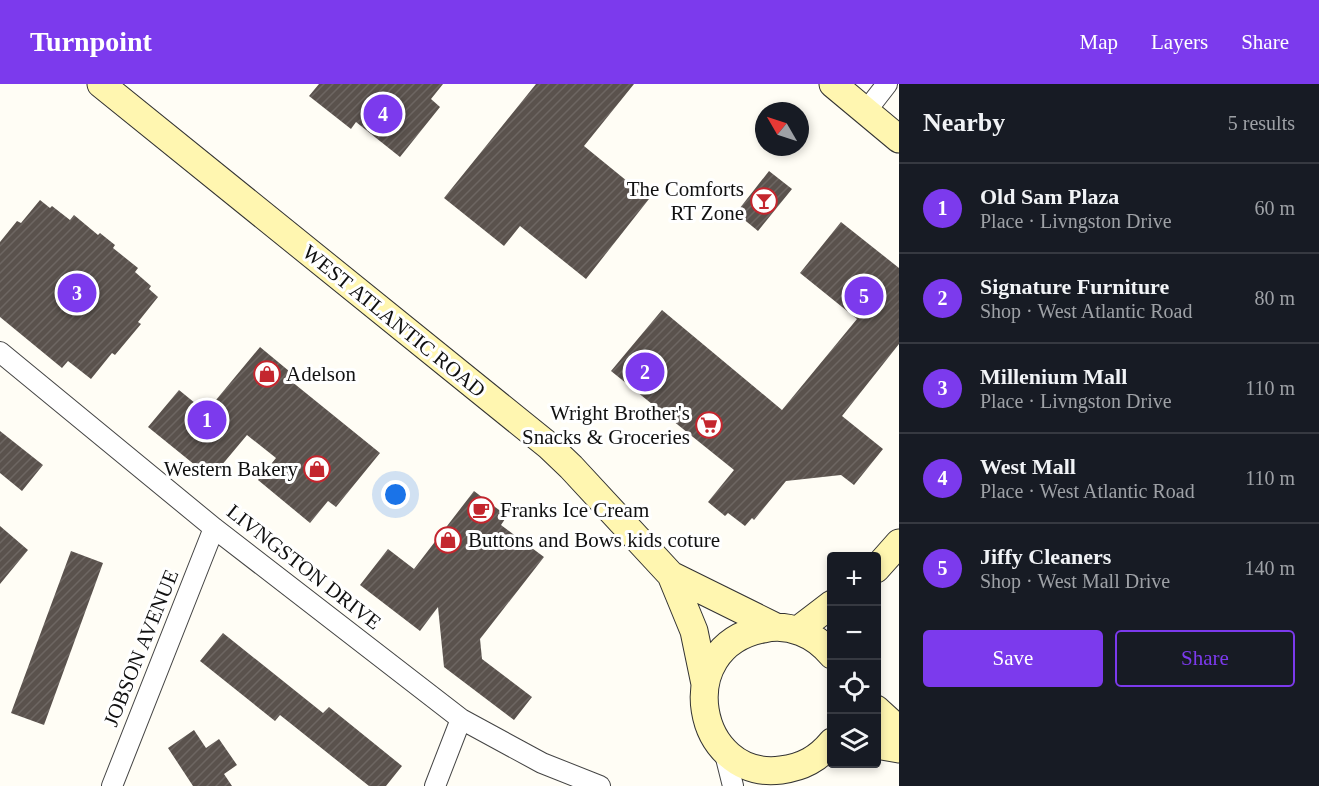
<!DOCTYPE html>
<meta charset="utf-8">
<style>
body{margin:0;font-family:"Times New Roman",serif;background:#242831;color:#f1f3f6}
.controls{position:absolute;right:18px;bottom:18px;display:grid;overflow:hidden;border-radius:6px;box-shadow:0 3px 9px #0003}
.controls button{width:54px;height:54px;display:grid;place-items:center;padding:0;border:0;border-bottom:2px solid #363941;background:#171b24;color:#f1f3f6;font:30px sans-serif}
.compass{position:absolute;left:755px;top:18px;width:54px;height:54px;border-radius:50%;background:#171b24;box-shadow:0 3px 9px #0003;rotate:309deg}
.you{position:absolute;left:396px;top:411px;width:21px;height:21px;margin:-15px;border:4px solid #fff;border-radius:50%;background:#1a73e8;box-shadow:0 0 0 9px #1a73e833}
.badge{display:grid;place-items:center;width:39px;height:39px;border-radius:50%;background:#7c3aed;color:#fff;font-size:20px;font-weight:700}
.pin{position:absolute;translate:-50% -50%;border:3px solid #fff;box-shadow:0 2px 6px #0006}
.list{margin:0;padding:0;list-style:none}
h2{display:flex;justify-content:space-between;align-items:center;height:78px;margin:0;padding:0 24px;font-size:26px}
h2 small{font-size:20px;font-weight:400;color:#9ea1a6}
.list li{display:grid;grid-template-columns:39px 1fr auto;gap:18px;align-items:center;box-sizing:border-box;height:90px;padding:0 24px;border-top:2px solid #363941}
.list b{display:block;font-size:22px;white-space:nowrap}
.list p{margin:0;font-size:20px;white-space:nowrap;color:#9ea1a6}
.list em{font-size:20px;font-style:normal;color:#9ea1a6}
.actions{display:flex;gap:12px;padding:18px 24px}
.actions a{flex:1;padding:14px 0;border:2px solid #7c3aed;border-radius:6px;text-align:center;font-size:21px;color:#7c3aed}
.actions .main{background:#7c3aed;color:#fff}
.icon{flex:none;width:33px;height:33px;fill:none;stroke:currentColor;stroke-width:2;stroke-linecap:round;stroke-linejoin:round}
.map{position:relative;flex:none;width:899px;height:702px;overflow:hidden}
header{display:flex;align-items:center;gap:36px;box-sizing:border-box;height:84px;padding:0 30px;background:#7c3aed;color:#fff}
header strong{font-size:28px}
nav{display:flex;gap:33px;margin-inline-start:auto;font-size:21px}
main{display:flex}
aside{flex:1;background:#171b24}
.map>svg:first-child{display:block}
.building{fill:url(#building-hatch)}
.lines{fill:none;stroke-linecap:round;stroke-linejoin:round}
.street-casing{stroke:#444;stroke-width:22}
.secondary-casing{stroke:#333;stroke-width:29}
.street{stroke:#fff;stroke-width:20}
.secondary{stroke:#fff6b0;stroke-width:27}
.labels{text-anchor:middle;stroke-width:6;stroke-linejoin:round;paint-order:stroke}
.poi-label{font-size:21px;fill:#111;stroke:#fff;text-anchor:end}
.street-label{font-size:21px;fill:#111;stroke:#fff}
</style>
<header>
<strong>Turnpoint</strong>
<nav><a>Map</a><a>Layers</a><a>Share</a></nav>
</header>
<main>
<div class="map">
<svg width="899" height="702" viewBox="0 0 899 702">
<defs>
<pattern id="building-hatch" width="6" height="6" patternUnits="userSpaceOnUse" patternTransform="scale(1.5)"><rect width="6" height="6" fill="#5a524d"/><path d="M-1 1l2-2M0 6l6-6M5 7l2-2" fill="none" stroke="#6d6662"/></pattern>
</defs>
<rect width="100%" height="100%" fill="#fffdf5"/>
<path class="building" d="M319,0H443L431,15L440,23L400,73L356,38L351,45L309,12Z
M536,0H634L584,62L649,115L586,195L520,142L504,162L444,114Z
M769,87L792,105L758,147L736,129Z
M40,116L50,124L52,122L70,136L74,131L98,151L100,149L115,161L113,164L138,184L135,188L151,202L149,205L158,213L138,238L141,240L115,271L112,269L91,295L68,277L62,284L0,233V158L17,137L21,139Z
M841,138L899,184V260L842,332L883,365L854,401L841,391L786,397L754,436L752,434L745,442L728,429L725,432L708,418L734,386L611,287L662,226L782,326L857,235L800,189Z
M260,263L295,292L291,297L380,369L336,423L328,417L310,439L258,396L276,374L247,351L211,394L148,343L179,306L206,328Z
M0,347L43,381L22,407L0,389Z
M474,407L507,432L501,441L544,473L480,555L482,575L532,613L514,636L444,583L438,523L420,547L360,501L388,465L414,485Z
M0,442L28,466L0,500Z
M71,467L103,479L44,641L11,629Z
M223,549L323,629L329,623L402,682L386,702H369L280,631L275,637L200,577Z
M194,646L206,664L219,655L237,681L224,690L232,702H193L168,664Z"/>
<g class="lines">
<g class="street-casing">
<path id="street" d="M866,27L887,0
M0,268L214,444L461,635L542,679L600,702
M724,666L733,702
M112,702L214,444
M435,702L461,635"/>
</g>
<g class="secondary-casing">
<path id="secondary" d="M101,0L549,362L571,383L671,491L694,547L705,600
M833,0L899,55
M876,485L899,459
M671,491L774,542
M798,546L832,520
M832,571C815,550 789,539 763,545C670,563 696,697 781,686C803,683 818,675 832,658
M876,625L899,646
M876,661L899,665"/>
</g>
<use href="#street" class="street"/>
<use href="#secondary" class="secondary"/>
</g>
<defs>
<g id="bar-ring" transform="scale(1.35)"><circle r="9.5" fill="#fff" stroke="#c4262e" stroke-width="1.5"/><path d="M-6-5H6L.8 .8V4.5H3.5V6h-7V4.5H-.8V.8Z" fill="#c4262e"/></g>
<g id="shop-ring" transform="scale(1.35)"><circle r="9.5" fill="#fff" stroke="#c4262e" stroke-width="1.5"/><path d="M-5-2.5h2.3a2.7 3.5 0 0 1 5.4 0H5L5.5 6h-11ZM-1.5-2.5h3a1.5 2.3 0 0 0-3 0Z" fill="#c4262e"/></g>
<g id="supermarket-ring" transform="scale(1.35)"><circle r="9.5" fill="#fff" stroke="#c4262e" stroke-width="1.5"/><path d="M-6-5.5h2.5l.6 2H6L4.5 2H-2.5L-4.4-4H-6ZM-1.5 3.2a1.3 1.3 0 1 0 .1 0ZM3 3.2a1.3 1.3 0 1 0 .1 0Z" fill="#c4262e"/></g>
<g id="cafe-ring" transform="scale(1.35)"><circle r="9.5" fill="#fff" stroke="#c4262e" stroke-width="1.5"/><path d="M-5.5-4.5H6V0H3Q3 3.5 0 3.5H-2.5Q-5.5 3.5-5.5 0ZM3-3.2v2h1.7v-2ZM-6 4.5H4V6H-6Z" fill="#c4262e"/></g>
</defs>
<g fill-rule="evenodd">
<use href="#bar-ring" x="764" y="117"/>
<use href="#shop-ring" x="267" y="290"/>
<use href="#supermarket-ring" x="709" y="341"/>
<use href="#shop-ring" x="317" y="385"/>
<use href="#cafe-ring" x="481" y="426"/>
<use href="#shop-ring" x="448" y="456"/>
</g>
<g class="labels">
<g class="poi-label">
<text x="744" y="112">The Comforts<tspan x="744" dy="24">RT Zone</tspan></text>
<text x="286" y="297" text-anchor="start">Adelson</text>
<text x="690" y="336">Wright Brother's<tspan x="690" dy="24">Snacks &amp; Groceries</tspan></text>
<text x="298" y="392">Western Bakery</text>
<text x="500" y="433" text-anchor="start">Franks Ice Cream</text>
<text x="468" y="463" text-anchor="start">Buttons and Bows kids coture</text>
</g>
<g class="street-label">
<text transform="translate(394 237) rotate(39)" y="7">WEST ATLANTIC ROAD</text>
<text transform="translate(304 483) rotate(38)" y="7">LIVNGSTON DRIVE</text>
<text transform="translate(141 564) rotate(-68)" y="7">JOBSON AVENUE</text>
</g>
</g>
</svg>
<div class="controls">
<button>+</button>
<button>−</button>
<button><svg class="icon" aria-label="locate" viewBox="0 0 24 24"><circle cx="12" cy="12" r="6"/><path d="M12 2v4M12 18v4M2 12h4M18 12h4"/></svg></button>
<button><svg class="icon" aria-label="layers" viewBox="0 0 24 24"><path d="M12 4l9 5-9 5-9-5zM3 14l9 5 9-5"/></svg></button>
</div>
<svg class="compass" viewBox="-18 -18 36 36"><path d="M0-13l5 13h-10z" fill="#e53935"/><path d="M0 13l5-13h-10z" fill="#9ea1a6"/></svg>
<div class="you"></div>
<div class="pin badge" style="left:207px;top:336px">1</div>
<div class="pin badge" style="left:645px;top:288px">2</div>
<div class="pin badge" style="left:77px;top:209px">3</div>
<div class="pin badge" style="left:383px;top:30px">4</div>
<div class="pin badge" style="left:864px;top:212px">5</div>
</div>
<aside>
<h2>Nearby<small>5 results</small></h2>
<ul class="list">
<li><span class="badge">1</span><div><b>Old Sam Plaza</b><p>Place · Livngston Drive</p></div><em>60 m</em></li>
<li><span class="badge">2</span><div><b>Signature Furniture</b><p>Shop · West Atlantic Road</p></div><em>80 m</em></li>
<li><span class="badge">3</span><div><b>Millenium Mall</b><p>Place · Livngston Drive</p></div><em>110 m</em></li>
<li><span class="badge">4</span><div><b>West Mall</b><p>Place · West Atlantic Road</p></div><em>110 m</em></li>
<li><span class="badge">5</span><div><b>Jiffy Cleaners</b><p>Shop · West Mall Drive</p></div><em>140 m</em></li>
</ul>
<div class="actions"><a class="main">Save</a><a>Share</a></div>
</aside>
</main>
